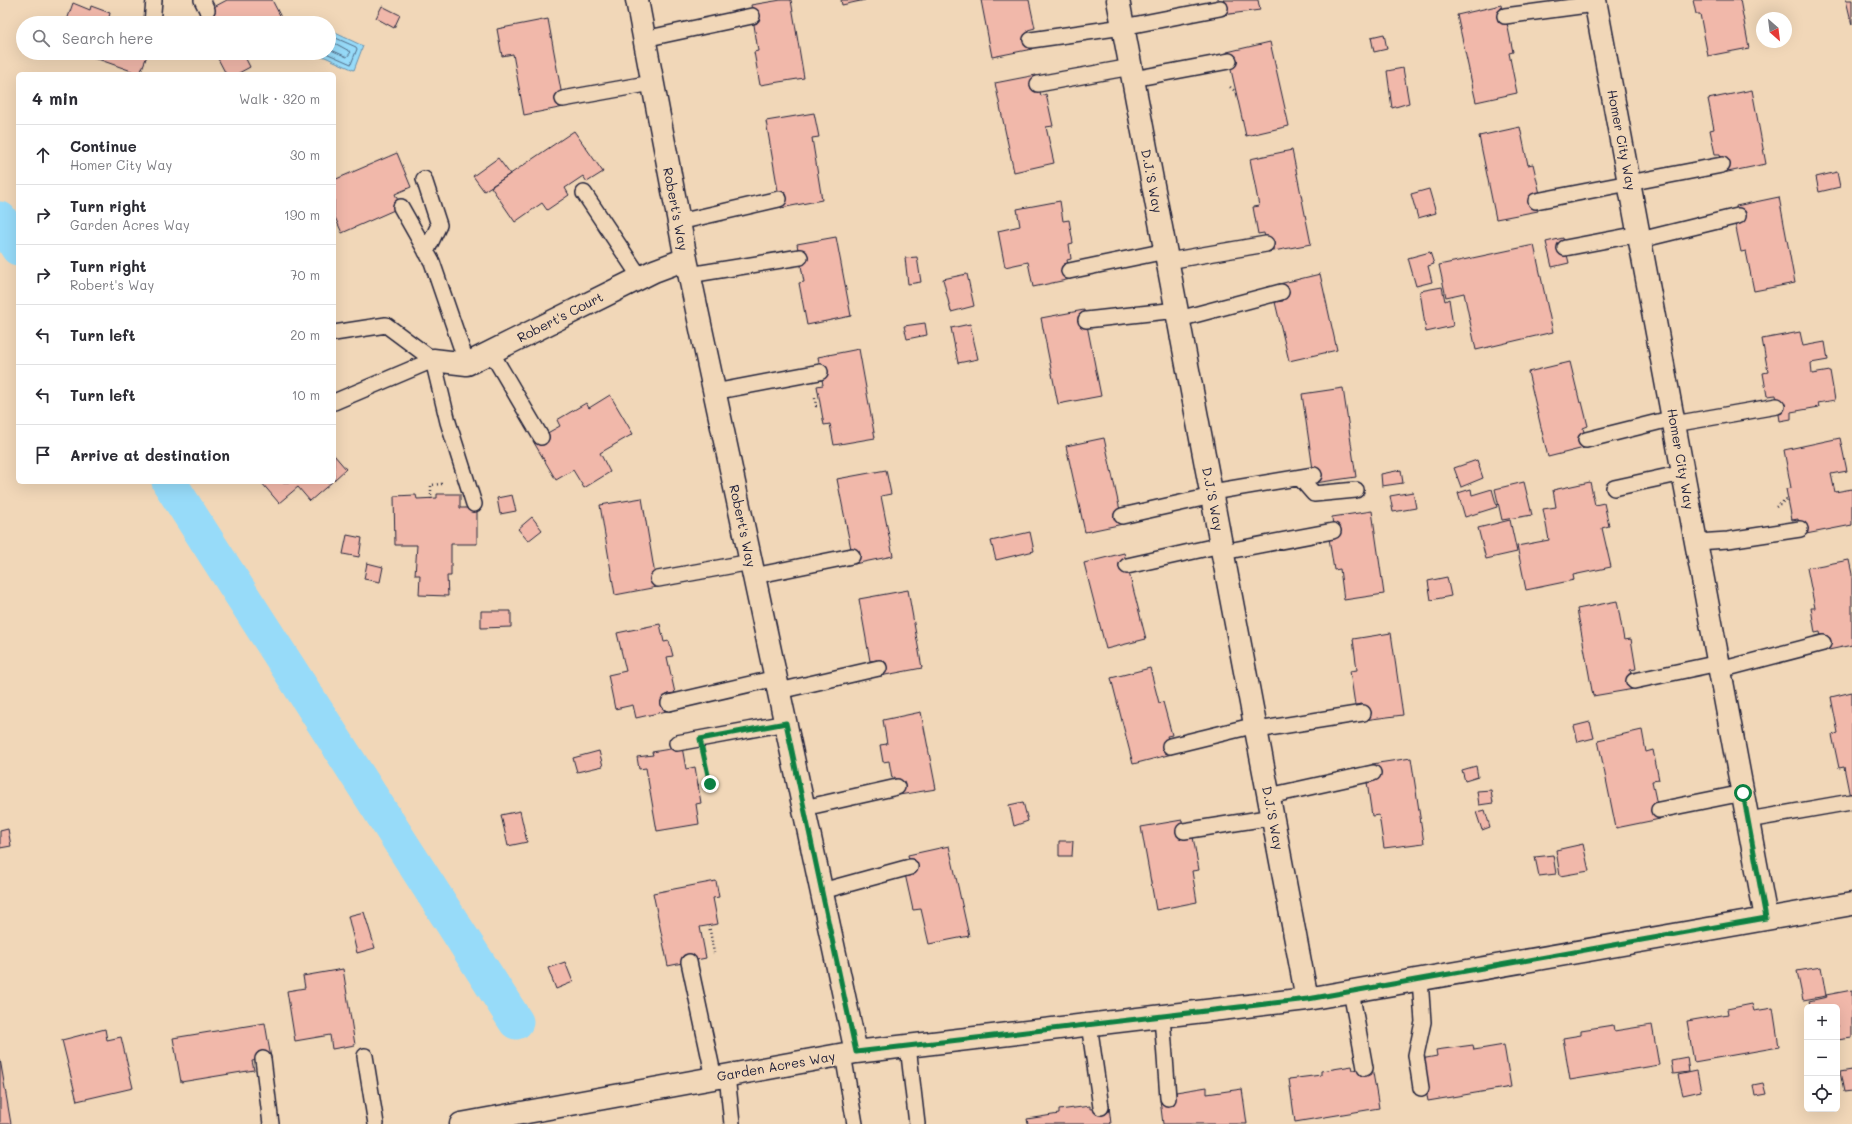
<!DOCTYPE html>
<meta charset="utf-8">
<style>
body{margin:0;font-family:Mali,sans-serif;background:#f2f2f3;color:#2b2b33}
.controls{position:absolute;right:12px;bottom:12px;display:grid;overflow:hidden;border-radius:6px;box-shadow:0 4px 16px #0002}
.controls button{width:36px;height:36px;display:grid;place-items:center;padding:0;border:0;border-bottom:1px solid #e1e1e2;background:#fff;color:#2b2b33;font:20px sans-serif}
.compass{position:absolute;left:1756px;top:12px;width:36px;height:36px;border-radius:50%;background:#fff;box-shadow:0 4px 16px #0002;rotate:152deg}
.stop{position:absolute;width:12px;height:12px;margin:-9px;border:3px solid #0b8043;border-radius:50%;background:#fff}
.stop.end{background:#0b8043;border-color:#fff;box-shadow:0 1px 4px #0008}
.list{margin:0;padding:0;list-style:none}
h2{display:flex;justify-content:space-between;align-items:center;height:52px;margin:0;padding:0 16px;font-size:17px}
h2 small{font-size:13px;font-weight:400;color:#7c7c81}
.list li{display:grid;grid-template-columns:26px 1fr auto;gap:12px;align-items:center;box-sizing:border-box;height:60px;padding:0 16px;border-top:1px solid #e1e1e2}
.list b{display:block;font-size:15px;white-space:nowrap}
.list p{margin:0;font-size:13px;white-space:nowrap;color:#7c7c81}
.list em{font-size:13px;font-style:normal;color:#7c7c81}
.icon{flex:none;width:22px;height:22px;fill:none;stroke:currentColor;stroke-width:2;stroke-linecap:round;stroke-linejoin:round}
.map{position:relative;flex:none;width:1852px;height:1124px;overflow:hidden}
.search{position:absolute;background:#fff;box-shadow:0 4px 16px #0002;left:16px;top:16px;width:320px;height:44px;display:flex;align-items:center;gap:10px;box-sizing:border-box;padding:0 14px;border-radius:22px;color:#7c7c81;font-size:15px}
.panel{position:absolute;background:#fff;box-shadow:0 4px 16px #0002;left:16px;top:72px;width:320px;height:412px;border-radius:6px}
.map>svg:first-child{display:block}
.water{fill:#97dbf9;stroke:#6891ad}
.lines{fill:none;stroke-linecap:round;stroke-linejoin:round}
.shore{stroke:#516c87;stroke-width:1}
.canal{stroke:#97dbf9;stroke-width:35}
.building{fill:#f1b8aa;stroke:#22223b}
.service-casing{stroke:#22223b;stroke-width:18}
.minor-casing{stroke:#22223b;stroke-width:25}
.path{stroke:#22223b;stroke-width:2.5;stroke-dasharray:1 3;stroke-linecap:butt}
.service{stroke:#f1d7b8;stroke-width:15}
.minor{stroke:#f1d7b8;stroke-width:22}
.route{stroke:#0b8043;stroke-width:5}
.labels{text-anchor:middle;stroke-width:3.5;stroke-linejoin:round;paint-order:stroke}
.street-label{font-size:13px;fill:#22223b;stroke:#f1d7b8}
</style>
<div class="map">
<svg width="1852" height="1124" viewBox="0 0 1852 1124">
<rect width="100%" height="100%" fill="#f1d7b8"/>
<filter id="ink" filterUnits="userSpaceOnUse"><feTurbulence type="fractalNoise" baseFrequency=".025" numOctaves="2"/><feDisplacementMap in="SourceGraphic" scale="8" xChannelSelector="R" yChannelSelector="G"/><feConvolveMatrix kernelMatrix="1 2 1 2 8 2 1 2 1" color-interpolation-filters="sRGB"/></filter>
<g filter="url(#ink)">
<path class="water" d="M329,30L363,46L354,70L316,53H329Z"/>
<g class="lines">
<path class="shore" d="M329,40L351,52L347,57L329,49
M326,53L351,64L357,49L356,47L329,35"/>
<path class="canal" d="M0,219L18,248
M169,482L516,1022"/>
</g>
<path class="building" d="M227,0H272L284,23H198L195,17Z
M781,0H791L804,78L760,85L754,52L758,51L751,5Z
M841,0H865L842,5Z
M981,0H1029L1035,28L1028,30L1032,49L992,57Z
M1219,0H1258L1260,10L1222,15Z
M1693,0H1740L1749,48L1708,56L1700,14H1696Z
M1846,0H1852V25Z
M73,3L90,10L91,6L110,13L109,17L126,23H66Z
M1501,5L1504,24L1507,23L1513,52L1509,53L1517,93L1476,102L1457,15Z
M382,6L400,15L394,28L376,18Z
M548,19L564,107L524,115L513,54L502,56L497,29Z
M1384,34L1387,49L1374,52L1371,37Z
M1270,42L1289,126L1246,136L1227,52Z
M81,53H148L140,74Z
M215,53H243L250,67L237,74H226Z
M1403,68L1409,103L1392,108L1387,71Z
M1036,75L1041,96L1046,94L1053,126L1046,127L1054,163L1014,172L995,83Z
M1752,90L1766,164L1723,173L1720,154H1715L1710,130L1714,129L1708,99Z
M814,113L819,137L812,138L822,200L781,208L766,121Z
M1520,127L1528,165L1533,164L1540,194L1535,195L1538,211L1496,219L1479,136Z
M574,131L603,172L587,182L583,176L565,188L569,195L547,210L542,203L515,222L491,187Z
M1292,150L1311,244L1268,252L1264,233L1258,234L1253,207L1259,206L1250,159Z
M397,153L411,187L395,194L401,207L342,233L334,215V180Z
M498,158L510,174L484,191L473,176Z
M1837,172L1840,187L1819,192L1816,177Z
M1429,189L1436,213L1418,218L1411,194Z
M1779,197L1795,283L1754,291L1746,251L1741,252L1735,223L1738,216L1736,206Z
M1060,201L1063,221L1069,220L1073,243L1069,244L1071,259L1067,260L1071,279L1033,287L1028,262L1005,267L998,231L1020,226L1017,209Z
M836,237L851,316L807,325L799,283L804,282L797,244Z
M1563,238L1569,263L1552,267L1546,242Z
M1534,245L1553,332L1476,350L1464,293L1446,297L1439,265Z
M1430,252L1434,264L1428,266L1432,282L1416,286L1408,258Z
M917,257L921,282L908,284L905,258Z
M967,274L974,306L951,312L943,279Z
M1320,274L1337,350L1289,361L1275,302L1283,301L1279,284Z
M1442,287L1445,301L1449,299L1453,326L1426,332L1420,291Z
M1084,310L1101,396L1058,404L1041,318Z
M925,323L927,335L907,339L904,326Z
M970,324L978,359L958,363L951,328Z
M1800,332L1803,346L1825,342L1828,360L1811,363L1812,374L1830,371L1835,400L1818,403L1819,407L1791,412V419L1780,421L1776,395L1767,396L1763,373L1768,372L1762,339Z
M859,349L875,438L834,445L830,424L824,425L817,386L823,385L818,357Z
M1570,362L1580,403L1582,402L1588,426L1583,428L1588,447L1548,457L1528,372Z
M1343,388L1356,477L1315,483L1302,394Z
M610,395L633,434L600,453L610,472L584,488L573,470L556,480L533,441L560,426L557,420L586,403L589,408Z
M1104,438L1123,524L1085,532L1066,446Z
M1840,438L1847,471L1831,474L1835,492L1852,489V525L1801,535L1798,519L1792,520L1786,489L1791,488L1784,450Z
M334,455L346,469L334,480Z
M1477,460L1483,478L1461,487L1454,468Z
M886,470L891,494L881,496L893,556L854,564L837,479Z
M1401,470L1403,483L1382,486L1381,474Z
M261,482H332L310,501L298,487L279,503Z
M1524,482L1532,515L1502,520L1495,489Z
M1590,482L1595,505L1604,503L1609,526L1602,528L1611,567L1573,575L1574,580L1526,590L1517,546L1549,540L1543,509L1556,507L1553,490Z
M1471,489L1472,495L1492,489L1497,507L1465,517L1458,493Z
M1413,492L1416,508L1393,512L1390,496Z
M437,494H460V508H477V544H451V576H447L448,596L419,595L420,575H415L417,545H395L394,496L416,495L417,499L437,498Z
M512,495L516,511L500,514L497,498Z
M642,498L657,587L615,595L600,505Z
M1372,511L1384,594L1344,600L1340,569L1334,570L1329,538H1334L1332,517Z
M532,517L542,530L528,541L518,529Z
M1510,520L1517,552L1486,559L1478,528Z
M1030,532L1034,551L996,560L991,541Z
M347,535L362,538L359,557L343,554Z
M1124,553L1146,639L1106,649L1084,563Z
M1849,560L1852,574V645L1824,651L1820,632L1815,633L1811,608H1815L1807,568Z
M367,563L383,567L380,582L364,579Z
M1447,577L1451,596L1431,600L1428,581Z
M908,590L922,668L880,676L877,660L870,661L859,599Z
M1617,601L1624,640L1631,639L1636,669L1630,670L1634,689L1593,696L1577,609Z
M481,611H511V627L481,628Z
M660,624L664,642L669,641L673,656L667,657L675,693L667,694L671,710L636,718L633,705L615,709L608,675L626,671L617,633Z
M1391,633L1403,715L1364,720L1362,704L1355,705L1350,671L1357,670L1353,639Z
M1150,668L1159,703L1163,702L1172,735L1167,736L1172,754L1133,764L1111,678Z
M1852,692V802H1851L1844,767L1839,768L1832,735L1838,733L1831,697Z
M921,712L936,789L899,795L895,777L892,778L889,761L883,762L880,745L887,744L883,720Z
M1590,722L1594,738L1578,742L1574,726Z
M1642,730L1646,752L1653,750L1659,780L1652,781L1660,819L1616,828L1598,740Z
M682,747L686,769L695,767L701,803L696,804L699,824L657,831L646,768L639,769L637,757L653,755L652,752Z
M599,751L603,766L577,772L573,758Z
M1411,758L1424,843L1384,848L1379,815L1372,816L1367,782L1374,781L1372,764Z
M1476,766L1478,777L1465,781L1462,770Z
M1491,790L1493,803L1479,805L1477,791Z
M1023,802L1028,821L1014,826L1009,805Z
M1485,810L1490,827L1482,830L1476,812Z
M520,811L527,842L508,846L501,815Z
M1182,820L1185,839L1193,837L1199,870L1192,871L1197,902L1156,910L1141,827Z
M8,829L11,846L0,848V831Z
M1059,841H1073L1072,856H1059Z
M1583,844L1589,871L1560,876L1556,850Z
M949,846L969,936L929,944L921,909L913,910L905,874L910,867L908,855Z
M1553,855L1556,874L1539,876L1535,857Z
M716,881L719,897L713,898L718,924L700,927L706,958L668,966L653,893Z
M364,912L375,948L357,953L348,916Z
M565,962L573,982L556,989L548,968Z
M1821,967L1826,996L1803,1000L1797,971Z
M343,969L355,1045L332,1049L330,1035L295,1041L287,991L305,988L303,976Z
M1852,990V1038L1837,1040V1007H1811L1809,1001L1827,997L1826,995Z
M1752,1004L1754,1011L1773,1008L1779,1047L1694,1062L1687,1021L1728,1014L1727,1009Z
M265,1023L271,1058L252,1061L254,1070L181,1082L173,1038Z
M1613,1025L1614,1031L1652,1025L1659,1065L1570,1080L1563,1038L1581,1035V1030Z
M105,1029L107,1040L121,1037L133,1088L77,1101L62,1040Z
M1473,1045L1474,1050L1504,1045L1511,1087L1428,1101L1421,1059L1437,1056L1436,1050Z
M1687,1057L1689,1072L1673,1074L1671,1060Z
M0,1059L11,1124H0Z
M1352,1066L1353,1070L1372,1067L1379,1108L1295,1122L1289,1079L1321,1075V1071Z
M1852,1070V1091L1844,1092L1840,1072Z
M1697,1071L1701,1091L1683,1095L1678,1075Z
M1763,1083L1766,1094L1755,1096L1753,1085Z
M1207,1087V1094L1242,1089L1247,1124H1163L1160,1100L1176,1097V1092Z
M1090,1106V1109L1109,1106L1111,1124H1028L1027,1119L1059,1114V1110Z"/>
<g class="lines">
<g class="service-casing">
<path id="service" d="M202,0L207,10
M1505,16L1595,4
M152,23L154,0
M644,39L752,16
M1031,40L1123,27L1220,8
M1133,79L1229,61
M1038,84L1131,67
M563,99L652,83
M424,179L439,225L426,252
M584,193L640,277
M1536,201L1722,165
M401,207L432,262L467,364
M679,222L779,199
M1640,240L1738,216
M1565,248L1639,234
M1168,261L1266,244
M1069,271L1166,251
M689,275L800,257
M1179,319L1281,292
M1086,320L1177,310
M334,333L386,325L433,360L448,422L474,504
M491,352L541,437
M714,392L820,372
M334,402L433,360
M1674,424L1777,406
M1586,440L1674,418
M1300,478L1314,494L1356,490
M1614,488L1683,473
M1212,492L1314,475
M1122,516L1212,496
M1697,542L1728,540L1800,529
M1223,552L1333,531
M1127,566L1221,545
M754,576L852,556
M658,579L751,562
M1720,670L1823,643
M1634,681L1719,663
M779,691L879,668
M669,703L776,678
M1257,730L1363,713
M677,743L786,723
M1170,746L1256,725
M1269,796L1373,773
M804,808L897,787
M1659,810L1743,793
M1748,820L1851,802
M1184,831L1273,817
M822,891L910,867
M689,962L714,1078
M1420,979L1423,1022L1416,1055L1421,1088
M1351,991L1365,1068
M1162,1016L1168,1098
M1089,1024L1101,1107
M908,1046L917,1124
M843,1054L855,1124
M365,1056L376,1124
M263,1059L271,1124
M727,1075L732,1124"/>
</g>
<g class="minor-casing">
<path id="minor" d="M637,0L686,259L856,1052
M1118,0L1307,999
M1595,0L1766,918
M433,360L467,364L654,271L686,259
M461,1124L856,1052L1307,999L1852,904"/>
</g>
<path class="path" d="M1230,87L1236,92
M815,398L816,406H820
M431,499V485L442,484
M1776,507L1788,498
M698,785L710,784L705,763
M709,925L714,953"/>
<use href="#service" class="service"/>
<use href="#minor" class="minor"/>
</g>
</g>
<g class="lines" filter="url(#ink)">
<path class="route" d="M710,784L700,739L786,723L856,1052L1308,999L1766,918L1743,793"/>
</g>
<g class="labels">
<g class="street-label">
<text transform="translate(1622 140) rotate(79)" y="5">Homer City Way</text>
<text transform="translate(1152 181) rotate(79)" y="5">D.J.'S Way</text>
<text transform="translate(676 209) rotate(79)" y="5">Robert's Way</text>
<text transform="translate(560 317) rotate(-27)" y="5">Robert's Court</text>
<text transform="translate(1681 459) rotate(80)" y="5">Homer City Way</text>
<text transform="translate(1213 499) rotate(79)" y="5">D.J.'S Way</text>
<text transform="translate(743 526) rotate(78)" y="5">Robert's Way</text>
<text transform="translate(1273 818) rotate(79)" y="5">D.J.'S Way</text>
<text transform="translate(776 1066) rotate(-10)" y="5">Garden Acres Way</text>
</g>
</g>
</svg>
<div class="controls">
<button>+</button>
<button>−</button>
<button><svg class="icon" aria-label="locate" viewBox="0 0 24 24"><circle cx="12" cy="12" r="6"/><path d="M12 2v4M12 18v4M2 12h4M18 12h4"/></svg></button>
</div>
<svg class="compass" viewBox="-18 -18 36 36"><path d="M0-13l5 13h-10z" fill="#e53935"/><path d="M0 13l5-13h-10z" fill="#7c7c81"/></svg>
<div class="stop" style="left:1743px;top:793px"></div>
<div class="stop end" style="left:710px;top:784px"></div>
<div class="search"><svg class="icon" aria-label="search" viewBox="0 0 24 24"><circle cx="10" cy="10" r="6"/><path d="M15 15l6 6"/></svg>Search here</div>
<section class="panel">
<h2>4 min<small>Walk · 320 m</small></h2>
<ul class="list">
<li><svg class="icon" aria-label="ahead" viewBox="0 0 24 24"><path d="M12 20V5M6 11l6-6 6 6"/></svg><div><b>Continue</b><p>Homer City Way</p></div><em>30 m</em></li>
<li><svg class="icon" aria-label="right" viewBox="0 0 24 24"><path d="M7 20v-9h11M14 6l5 5-5 5"/></svg><div><b>Turn right</b><p>Garden Acres Way</p></div><em>190 m</em></li>
<li><svg class="icon" aria-label="right" viewBox="0 0 24 24"><path d="M7 20v-9h11M14 6l5 5-5 5"/></svg><div><b>Turn right</b><p>Robert's Way</p></div><em>70 m</em></li>
<li><svg class="icon" aria-label="left" viewBox="0 0 24 24"><path d="M17 20v-9H6M10 6l-5 5 5 5"/></svg><div><b>Turn left</b></div><em>20 m</em></li>
<li><svg class="icon" aria-label="left" viewBox="0 0 24 24"><path d="M17 20v-9H6M10 6l-5 5 5 5"/></svg><div><b>Turn left</b></div><em>10 m</em></li>
<li><svg class="icon" aria-label="arrive" viewBox="0 0 24 24"><path d="M6 21V4h12l-3 4 3 4H6"/></svg><div><b>Arrive at destination</b></div></li>
</ul>
</section>
</div>
